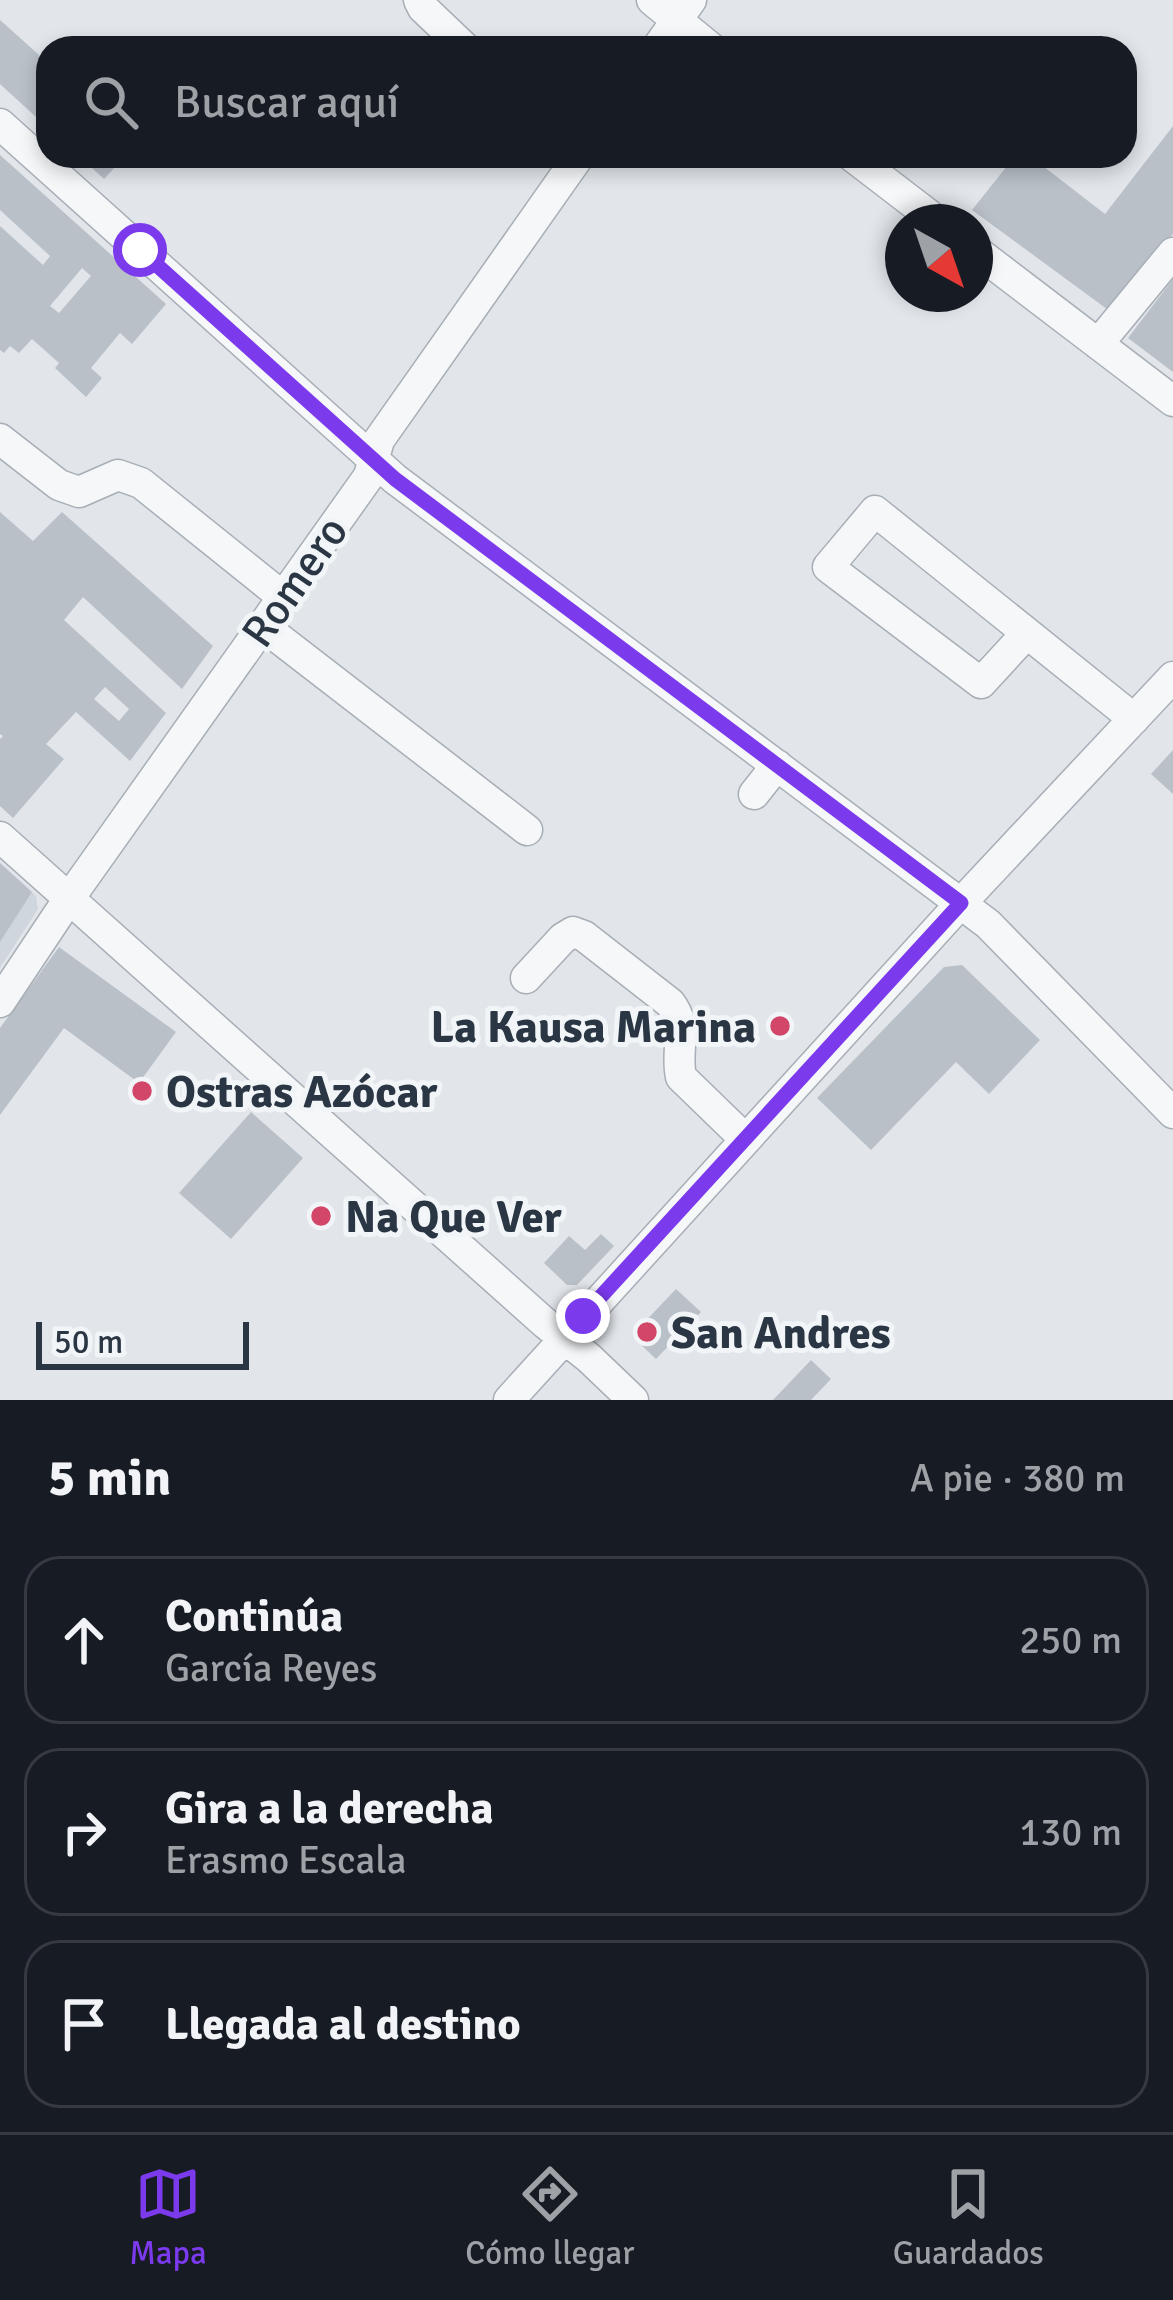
<!DOCTYPE html>
<html lang="es">
<meta charset="utf-8">
<style>
body{margin:0;font-family:Signika,sans-serif;background:#242831;color:#f1f3f6}
.compass{position:absolute;left:885px;top:204px;width:108px;height:108px;border-radius:50%;background:#171b24;box-shadow:0 6px 18px #0003;rotate:140deg}
.scale{position:absolute;left:36px;bottom:30px;width:213px;box-sizing:border-box;padding-left:12px;border:6px solid #2a3643;border-top:0;font-size:33px;line-height:42px;white-space:nowrap;color:#2a3643;-webkit-text-stroke:9px #f2f5f8;paint-order:stroke}
.stop{position:absolute;width:36px;height:36px;margin:-27px;border:9px solid #7c3aed;border-radius:50%;background:#fff}
.stop.end{background:#7c3aed;border-color:#fff;box-shadow:0 3px 12px #0008}
.list{margin:0;padding:0;list-style:none}
h2{display:flex;justify-content:space-between;align-items:center;height:156px;margin:0;padding:0 48px;font-size:51px}
h2 small{font-size:39px;font-weight:400;color:#9ea1a6}
.list li{display:grid;grid-template-columns:78px 1fr auto;gap:36px;align-items:center;box-sizing:border-box;height:168px;margin:0 24px 24px;padding:0 24px;border:3px solid #363941;border-radius:36px}
.list b{display:block;font-size:45px;white-space:nowrap}
.list p{margin:0;font-size:39px;white-space:nowrap;color:#9ea1a6}
.list em{font-size:39px;font-style:normal;color:#9ea1a6}
.icon{flex:none;width:66px;height:66px;fill:none;stroke:currentColor;stroke-width:2;stroke-linecap:round;stroke-linejoin:round}
.map{position:relative;flex:none;width:1173px;height:1400px;overflow:hidden}
.search{position:absolute;background:#171b24;box-shadow:0 6px 18px #0003;left:36px;right:36px;top:36px;height:132px;display:flex;align-items:center;gap:30px;box-sizing:border-box;padding:0 42px;border-radius:36px;color:#9ea1a6;font-size:45px}
.sheet{height:732px;background:#171b24}
nav{display:flex;justify-content:space-around;align-items:center;box-sizing:border-box;height:168px;border-top:3px solid #363941;background:#171b24;font-size:33px;color:#9ea1a6}
nav a{display:grid;justify-items:center;gap:6px}
nav .on{color:#7c3aed}
.map>svg:first-child{display:block}
.built{fill:#d0d6dd}
.building{fill:#b9c0c8;fill-rule:evenodd}
.lines{fill:none;stroke-linecap:round;stroke-linejoin:round}
.minor-casing{stroke:#a7aeb5;stroke-width:33}
.minor{stroke:#f5f7f9;stroke-width:30}
.route{stroke:#7c3aed;stroke-width:15}
.poi-dot{fill:#d14669;stroke:#f2f5f8;stroke-width:4.5}
.labels{text-anchor:middle;stroke-width:10;stroke-linejoin:round;paint-order:stroke}
.street-label{font-size:45px;fill:#2a3643;stroke:#f2f5f8}
.poi-label{font-size:45px;font-weight:bold;fill:#2a3643;stroke:#f2f5f8;text-anchor:start}
</style>
<div class="map">
<svg width="1173" height="1400" viewBox="0 0 1173 1400">
<rect width="100%" height="100%" fill="#e2e6eb"/>
<path class="built" d="M0,863L36,896L38,909L0,968Z"/>
<path class="building" d="M0,20L48,63V128L0,84Z
M1173,126V234L1111,312L972,210L1015,156H1030L1105,214Z
M0,155L166,304L132,344L120,333L91,368L102,378L86,397L55,368L59,363L32,339L19,353L10,346L4,353L0,350V226L43,265L50,256L0,210ZM82,268L91,276L59,313L50,306Z
M79,156H104L115,167L104,179Z
M1173,279V372L1128,338Z
M0,512L33,541L62,512L213,646L182,689L83,597L64,620L166,713L130,761L76,712L46,744L64,759L13,818L0,806V739L3,736L0,734ZM105,687L129,709L119,721L94,699Z
M1173,750V794L1151,774Z
M0,863L32,892L0,942Z
M59,947L176,1032L139,1083L64,1028L0,1115V1028Z
M962,965L1040,1040L989,1094L956,1062L871,1150L817,1098L944,967Z
M251,1112L303,1158L231,1239L179,1193Z
M601,1234L614,1246L577,1285H567L544,1263L569,1236L585,1250Z
M676,1289L701,1312L656,1359L637,1341L638,1329Z
M811,1360L831,1379L811,1400H773Z"/>
<g class="lines">
<g class="minor-casing">
<path id="minor" d="M419,0L423,8L465,48
M652,0L711,48
M657,48L691,0
M0,124L395,479L988,924L1173,1113
M852,156L938,222
M975,250L1173,401
M1098,344L1173,253
M0,439L59,485L79,492L118,475L141,483L283,597
M263,626L527,830
M1027,633L981,683L828,567L875,511C962,580 1047,650 1134,719
M754,794L777,765
M0,837L546,1324L589,1358L633,1400
M526,978L563,938L573,932L584,936L670,1003C689,1027 675,1050 681,1077L745,1139
M0,1002L68,900L369,476L379,440L579,156
M509,1400L961,903L1173,677"/>
</g>
<use href="#minor" class="minor"/>
</g>
<g class="lines">
<path class="route" d="M140,250L395,479L961,903L583,1316"/>
</g>
<g class="poi-dot">
<circle cx="780" cy="1026" r="12"/>
<circle cx="142" cy="1091" r="12"/>
<circle cx="321" cy="1216" r="12"/>
<circle cx="647" cy="1332" r="12"/>
</g>
<g class="labels">
<g class="street-label">
<text transform="translate(294 581) rotate(-55)" y="16">Romero</text>
</g>
<g class="poi-label">
<text x="756" y="1042" text-anchor="end">La Kausa Marina</text>
<text x="166" y="1107">Ostras Azócar</text>
<text x="345" y="1232">Na Que Ver</text>
<text x="671" y="1348">San Andres</text>
</g>
</g>
</svg>
<svg class="compass" viewBox="-18 -18 36 36"><path d="M0-13l5 13h-10z" fill="#e53935"/><path d="M0 13l5-13h-10z" fill="#9ea1a6"/></svg>
<div class="scale">50 m</div>
<div class="stop" style="left:140px;top:250px"></div>
<div class="stop end" style="left:583px;top:1316px"></div>
<div class="search"><svg class="icon" aria-label="search" viewBox="0 0 24 24"><circle cx="10" cy="10" r="6"/><path d="M15 15l6 6"/></svg>Buscar aquí</div>
</div>
<section class="sheet">
<h2>5 min<small>A pie · 380 m</small></h2>
<ul class="list">
<li><svg class="icon" aria-label="ahead" viewBox="0 0 24 24"><path d="M12 20V5M6 11l6-6 6 6"/></svg><div><b>Continúa</b><p>García Reyes</p></div><em>250 m</em></li>
<li><svg class="icon" aria-label="right" viewBox="0 0 24 24"><path d="M7 20v-9h11M14 6l5 5-5 5"/></svg><div><b>Gira a la derecha</b><p>Erasmo Escala</p></div><em>130 m</em></li>
<li><svg class="icon" aria-label="arrive" viewBox="0 0 24 24"><path d="M6 21V4h12l-3 4 3 4H6"/></svg><div><b>Llegada al destino</b></div></li>
</ul>
</section>
<nav>
<a class="on"><svg class="icon" aria-label="map" viewBox="0 0 24 24"><path d="M3 6l6-2 6 2 6-2v14l-6 2-6-2-6 2zM9 4v14M15 6v14"/></svg>Mapa</a>
<a><svg class="icon" aria-label="directions" viewBox="0 0 24 24"><path d="M12 3l9 9-9 9-9-9zM9 14v-3h6M13 9l2 2-2 2"/></svg>Cómo llegar</a>
<a><svg class="icon" aria-label="saved" viewBox="0 0 24 24"><path d="M7 4h10v16l-5-4-5 4z"/></svg>Guardados</a>
</nav>
